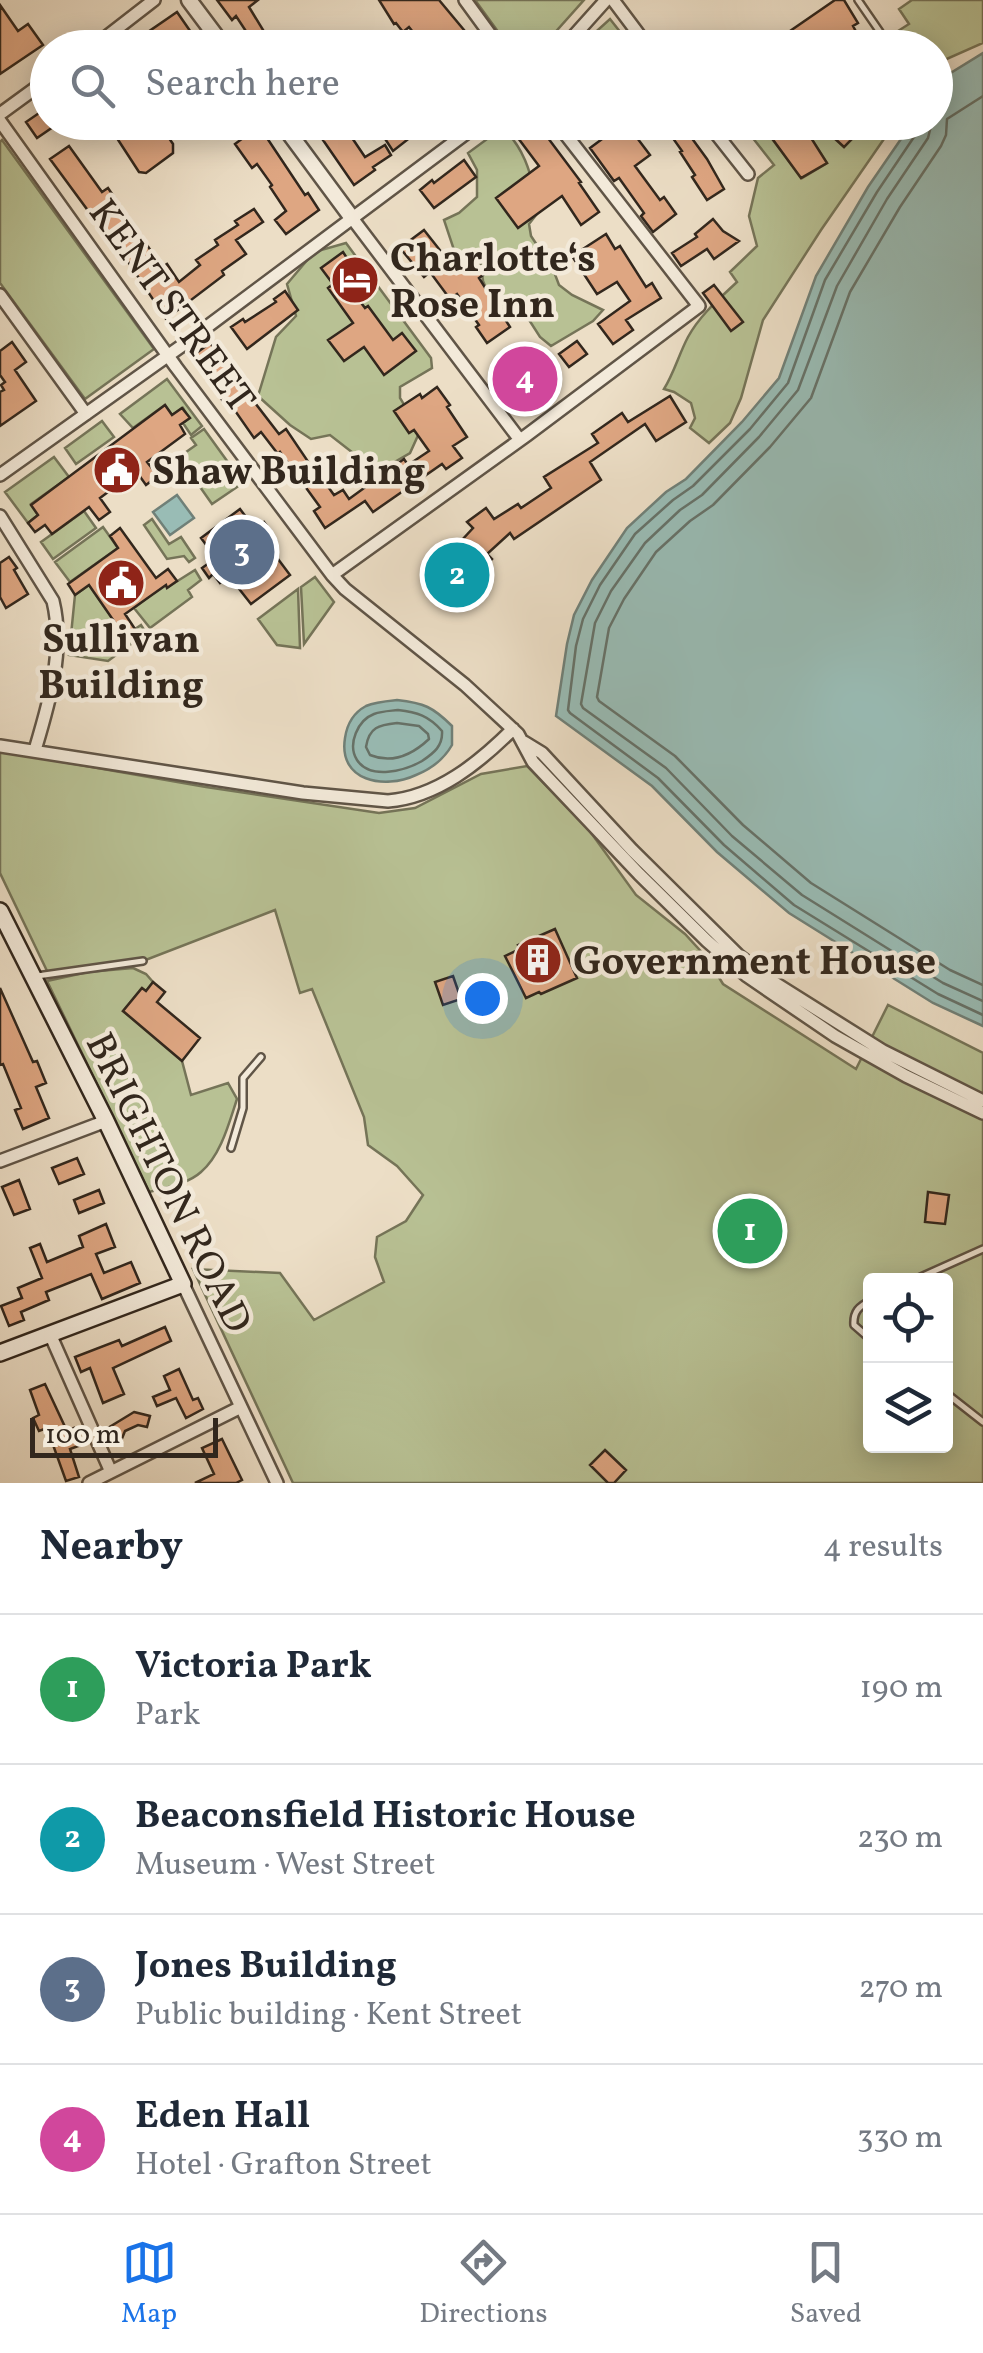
<!DOCTYPE html>
<meta charset="utf-8">
<style>
body{margin:0;font-family:Vollkorn,serif;background:#f6f6f7;color:#1f2937}
.controls{position:absolute;right:30px;bottom:30px;display:grid;overflow:hidden;border-radius:10px;box-shadow:0 5px 25px #0003}
.controls button{width:90px;height:90px;display:grid;place-items:center;padding:0;border:0;border-bottom:2px solid #e0e1e3;background:#fff;color:#1f2937;font:50px sans-serif}
.scale{position:absolute;left:30px;bottom:25px;width:188px;box-sizing:border-box;padding-left:10px;border:5px solid #32271d;border-top:0;font-size:28px;line-height:35px;white-space:nowrap;color:#32271d;-webkit-text-stroke:8px #f3eada;paint-order:stroke}
.you{position:absolute;left:482px;top:998px;width:35px;height:35px;margin:-25px;border:8px solid #fff;border-radius:50%;background:#1a73e8;box-shadow:0 0 0 15px #1a73e833}
.badge{display:grid;place-items:center;width:65px;height:65px;border-radius:50%;background:#1a73e8;color:#fff;font-size:32px;font-weight:700}
.pin{position:absolute;translate:-50% -50%;border:5px solid #fff;box-shadow:0 2px 10px #0006}
.list{margin:0;padding:0;list-style:none}
h2{display:flex;justify-content:space-between;align-items:center;height:130px;margin:0;padding:0 40px;font-size:42px}
h2 small{font-size:32px;font-weight:400;color:#747a83}
.list li{display:grid;grid-template-columns:65px 1fr auto;gap:30px;align-items:center;box-sizing:border-box;height:150px;padding:0 40px;border-top:2px solid #e0e1e3}
.list b{display:block;font-size:38px;white-space:nowrap}
.list p{margin:0;font-size:32px;white-space:nowrap;color:#747a83}
.list em{font-size:32px;font-style:normal;color:#747a83}
.icon{flex:none;width:55px;height:55px;fill:none;stroke:currentColor;stroke-width:2;stroke-linecap:round;stroke-linejoin:round}
.map{position:relative;flex:none;width:983px;height:1483px;overflow:hidden}
.search{position:absolute;background:#fff;box-shadow:0 5px 25px #0003;left:30px;right:30px;top:30px;height:110px;display:flex;align-items:center;gap:25px;box-sizing:border-box;padding:0 35px;border-radius:55px;color:#747a83;font-size:38px}
.sheet{height:730px;background:#fff}
nav{display:flex;justify-content:space-around;align-items:center;box-sizing:border-box;height:140px;border-top:2px solid #e0e1e3;background:#fff;font-size:28px;color:#747a83}
nav a{display:grid;justify-items:center;gap:5px}
nav .on{color:#1a73e8}
.map>svg:first-child{display:block}
.green{fill:#b8c194;stroke:#757458;stroke-width:2.5;fill-rule:evenodd}
.water{fill:#99bcb5;stroke:#708078;stroke-width:2.5}
.lines{fill:none;stroke-linecap:round;stroke-linejoin:round}
.shore{stroke:#667269;stroke-width:2.5}
.building{fill:#dea682;stroke:#32271d;stroke-width:2.5}
.service-casing{stroke:#605547;stroke-width:10}
.minor-casing{stroke:#605547;stroke-width:16}
.tertiary-casing{stroke:#605547;stroke-width:19}
.secondary-casing{stroke:#32271d;stroke-width:20}
.service{stroke:#f3eada;stroke-width:5}
.minor{stroke:#f3eada;stroke-width:11}
.tertiary{stroke:#f3eada;stroke-width:14}
.secondary{stroke:#f3eada;stroke-width:15}
.labels{text-anchor:middle;stroke-width:9;stroke-linejoin:round;paint-order:stroke}
.poi-label{font-size:40px;font-weight:bold;fill:#32271d;stroke:#f3eada;text-anchor:start}
.street-label{font-size:40px;fill:#32271d;stroke:#f3eada}
</style>
<div class="map">
<svg width="983" height="1483" viewBox="0 0 983 1483">
<rect width="100%" height="100%" fill="#ecdec6"/>
<filter id="stains"><feTurbulence type="fractalNoise" baseFrequency=".002" numOctaves="4"/><feColorMatrix values="0 0 0 0 .2 0 0 0 0 .09 0 0 0 0 .02 0 0 0 .5 -.17"/></filter>
<radialGradient id="worn" r=".72"><stop offset=".6" stop-color="#630" stop-opacity="0"/><stop offset="1" stop-color="#630" stop-opacity=".3"/></radialGradient>
<path class="green" d="M475,0H584L542,47L510,48Z
M912,0H983V43L942,61L936,70V48L873,47L909,24L899,9Z
M610,19L632,47H627L619,38L606,47H579Z
M741,123H760L802,178L827,163L801,123H817L844,147L868,123H895L821,230L763,320L741,398L730,423L709,443L690,428L695,418L691,403L674,392L664,389C674,373 679,354 688,337C700,315 719,299 737,282L730,272L757,246L749,216L758,178L774,165Z
M502,128C527,149 532,181 540,210L529,224L531,236L553,269L559,285L572,295L603,310L593,321L551,346L540,337L524,312L494,307L483,281L480,259L455,253L444,220L459,213L477,197V170L468,153Z
M2,140L154,349L85,399L0,283V142Z
M346,243L431,358L432,368L400,387V398L420,431L410,453L386,467L366,463L330,435L311,439L290,425L258,396L276,337L296,316L287,284L314,252Z
M167,379L202,426L191,435L183,423L189,418L183,408L172,415L165,405L133,428L120,414Z
M102,421L114,437L76,464L65,448Z
M204,429L243,483L212,504L179,457L196,445L191,438Z
M54,457L69,477L31,504L38,515L28,523L5,492Z
M84,511L96,528L53,559L41,542Z
M152,519L169,544L181,537L195,558L189,562L184,556L167,559L144,525Z
M103,527L118,548L70,582L55,562Z
M195,570L201,580L188,590L192,597L150,628L134,608L165,584L168,587Z
M315,577L334,602L304,644L301,587Z
M89,585L115,622L118,620L123,637L141,625L146,633L108,661L69,655L75,595Z
M298,589L300,648L277,645L258,619Z
M0,751L206,787L379,813L415,808L481,774L527,766L589,830L636,895L685,934L707,958L723,984L856,1069L888,1005L983,1053V1483H293L193,1269L280,1273L314,1320L384,1282L375,1257L377,1237L406,1221L423,1195L397,1166L368,1145L364,1117L312,989L300,993L275,910L143,961L48,973L0,873ZM870,1280H946V1446H870Z
M133,968L146,974L153,982L146,991L141,989L123,1011L182,1061L191,1095L228,1083L237,1099C229,1123 221,1155 201,1172C188,1184 165,1188 149,1192L47,981L88,972Z"/>
<path class="water" d="M983,53V1026L933,1003L789,913L717,852L652,786L556,716L567,644L574,615L592,580L627,528L666,492L686,479L742,422L779,378L816,276L868,187L912,123L936,122V87L941,79Z
M177,495L194,518L170,535L153,512Z
M397,700C424,703 433,707 452,726V745C444,759 431,769 416,775C384,790 338,781 345,738C347,724 353,713 366,706C375,702 387,701 397,700Z"/>
<g class="lines">
<path class="shore" d="M983,96L947,119L946,135L941,146L900,207L850,292L811,398L770,447L713,505L690,521L656,552L624,599L609,628L597,697L599,701L675,756L743,825L811,883L950,970L983,985
M919,122L918,131L877,192L825,280L788,383L750,429L693,486L673,500L635,534L600,585L583,619L576,646L568,710L570,713L658,778L724,845L794,905L938,994L983,1015
M932,122L928,138L887,199L837,286L798,390L759,437L702,495L680,510L645,543L611,591L595,623L581,704L583,708L666,768L732,836L802,895L943,983L983,1001
M398,710C417,712 429,716 442,731C443,746 434,753 422,761C405,771 370,780 357,760C347,744 358,720 374,714C382,711 390,711 398,710Z
M397,723L419,726L428,734L429,739C412,755 392,764 370,755L366,747C369,727 379,725 397,723Z"/>
</g>
<path class="building" d="M217,0H258L249,7L274,48H257L236,16L232,20Z
M379,0H439L479,48H428L422,39L420,41L409,27L403,32L396,23L394,24Z
M835,0H844L858,23L853,26L865,48H784L777,40Z
M0,5L18,31L28,24L43,45L0,74Z
M177,12L195,38L181,48H141L152,39L148,32Z
M42,111L48,122L53,127L37,138L26,122Z
M91,122H158L173,144V153L146,173L139,172L113,132L91,130Z
M386,122H430L393,151L378,128Z
M506,122H536L581,182L579,183L599,212L581,225L562,196L518,228L496,198L539,166Z
M625,122L650,155L635,166L660,200L664,197L676,214L653,232L641,216L644,213L619,178L614,181L590,148Z
M670,122H680L707,159L724,189L707,200L692,177L695,175L680,152L682,151L665,127Z
M760,122H801L827,163L801,178Z
M817,122H868L844,147Z
M259,126L305,195L308,193L319,210L286,234L275,220L286,211L270,187L272,185L257,164L252,168L235,144Z
M344,126L365,157L385,145L391,155L373,167L375,170L354,185L323,140Z
M69,146L102,192L108,188L162,267L167,264L179,282L200,265L196,260L218,245L215,240L238,225L235,221L254,209L263,222L236,240L246,254L222,271L224,275L166,319L111,236L94,214L92,216L50,159Z
M464,160L476,177L434,208L420,190L432,180L434,183Z
M713,219L723,231L739,241L714,259L707,249L681,266L672,253L697,237L695,234Z
M424,230L454,268L461,262L464,266L471,260L483,275L479,278L510,327L487,343L476,327L479,325L457,294L450,299L430,272L424,277L400,248Z
M606,234L615,249L620,246L646,287L652,283L661,298L626,320L633,330L613,344L598,324L630,301L617,282L597,294L572,256Z
M343,252L354,269L359,266L369,280L353,292L365,308L368,306L393,340L402,333L416,351L384,375L364,347L344,361L328,340L353,323L328,288L333,284L321,268Z
M714,285L743,322L731,331L703,293Z
M285,291L298,310L247,349L231,327L243,319L245,322L276,302L274,299Z
M577,341L587,354L569,367L559,354Z
M12,342L26,362L15,370L36,401L0,426V392L4,390L1,385L5,382L0,375V351Z
M210,343L233,374L237,371L249,387L245,390L279,434L286,429L317,475L319,474L334,495L343,490L349,499L404,459L408,465L429,451L414,430L409,433L394,411L420,394L422,398L437,387L450,405L447,407L467,437L453,446L462,458L446,469L442,464L373,512L365,501L325,528L314,511L320,507L280,452L278,454L261,432L254,438L229,402L225,404L191,357Z
M528,347L548,376L523,393L503,364Z
M670,396L686,422L656,441L645,424L590,462L601,480L514,539L510,533L487,554L492,559L453,604L433,586L446,572L428,556L438,545L448,555L473,528L467,522L486,508L494,519L518,504L521,508L551,488L544,477L598,443L592,434L622,413L628,422Z
M165,405L172,415L182,408L190,418L180,425L185,434L147,462L158,476L146,485L136,471L100,498L110,512L99,520L89,507L52,534L45,525L35,532L28,523L38,515L31,505Z
M240,509L255,529L264,522L270,530L268,531L276,541L269,547L290,575L251,604L229,576L220,583L213,574L209,578L202,568L216,558L201,538Z
M120,528L156,578L168,569L177,581L167,588L166,585L125,614L135,629L123,638L116,628L118,627L89,585L75,595L68,584L118,548L110,536Z
M9,557L17,568L14,570L28,594L6,608L0,597V563Z
M555,929L577,978L541,994L539,992L526,998L505,956L520,949L518,945Z
M453,976L461,999L443,1005L435,982Z
M153,982L165,992L157,1002L200,1038L182,1061L123,1011L142,988L146,991Z
M0,988L33,1062L37,1061L46,1083L36,1087L49,1118L23,1129L15,1110L21,1108L3,1064L0,1065Z
M77,1158L84,1174L59,1184L52,1168Z
M19,1180L30,1209L14,1215L2,1187Z
M99,1190L104,1203L79,1213L74,1200Z
M928,1192L949,1195L945,1224L925,1222Z
M106,1224L115,1247L96,1254L104,1273L131,1262L140,1283L102,1299L91,1274L46,1292L49,1300L21,1312L24,1320L9,1326L1,1306L22,1298L18,1288L42,1278L30,1248L40,1244L47,1262L83,1247L79,1236Z
M165,1327L171,1341L113,1368L124,1394L103,1403L90,1368L81,1372L75,1357L119,1340L122,1346Z
M179,1369L193,1400L198,1398L203,1409L186,1418L176,1398L157,1406L153,1397L170,1390L164,1376Z
M45,1384L67,1431L74,1428L81,1445L70,1449L79,1477L66,1481L47,1428L39,1431L33,1418L39,1415L30,1390Z
M134,1412L150,1416L147,1427L138,1425L125,1431L121,1441L103,1431Z
M222,1439L242,1480L236,1483H195L214,1474L202,1448Z
M605,1450L626,1470L614,1483H608L590,1465Z"/>
<g class="lines">
<g class="service-casing">
<path id="service" d="M858,0L880,32
M37,976L143,961
M231,1148L243,1108V1078L261,1057
M914,1280L983,1249
M870,1301C859,1306 853,1312 854,1325L870,1339
M946,1393L983,1422"/>
</g>
<g class="minor-casing">
<path id="minor" d="M465,0L500,48
M613,0L649,48
M92,48L154,0
M563,48L606,0
M0,114L48,79
M0,121L176,367L332,575L345,589L465,685L518,734L533,762L639,874L707,941L747,976L835,1036L906,1076L983,1113
M707,122L748,174
M352,218L520,440
M0,295L86,414
M0,475L180,347L481,122
M0,516L53,601C65,651 49,703 35,750
M332,575L527,435L699,306L556,122
M524,742L542,753L632,850L738,955L770,980L883,1051L983,1101
M0,746L303,793L388,801C437,797 479,763 513,729
M0,1161L106,1121
M183,1284L277,1483
M50,1334L111,1472
M89,1483L241,1407"/>
</g>
<g class="tertiary-casing">
<path id="tertiary" d="M189,0L225,48
M281,122L352,218"/>
</g>
<g class="secondary-casing">
<path id="secondary" d="M0,911L106,1121L183,1284L0,1353"/>
</g>
<use href="#service" class="service"/>
<use href="#minor" class="minor"/>
<use href="#tertiary" class="tertiary"/>
<use href="#secondary" class="secondary"/>
</g>
<defs>
<g id="hotel-disc" transform="scale(2.5)"><circle r="9.5" fill="#8f2418" stroke="#f3eada"/><path d="M-6-4.5h1.5V1H6V5H4.5V3h-9V5H-6ZM-4 0a1.8 1.8 0 1 1 3.6 0ZM.5 0V-2.5h3Q6-2.5 6 0Z" fill="#fff"/></g>
<g id="civic-disc" transform="scale(2.5)"><circle r="9.5" fill="#8f2418" stroke="#f3eada"/><path d="M-.6-6.5H3V-4.5H.6V-3L4-1V1h2V6H-6V1h2V-1L-.6-3ZM-1.2 2.5V6h2.4V2.5Z" fill="#fff"/></g>
<g id="building-disc" transform="scale(2.5)"><circle r="9.5" fill="#8f2418" stroke="#f3eada"/><path d="M-4-6H4V6H1V3H-1V6H-4ZM-2.5-4.3h1.7v1.8h-1.7ZM.8-4.3h1.7v1.8H.8ZM-2.5-1h1.7V.8h-1.7ZM.8-1h1.7V.8H.8Z" fill="#fff"/></g>
</defs>
<g fill-rule="evenodd">
<use href="#hotel-disc" x="355" y="280"/>
<use href="#civic-disc" x="117" y="470"/>
<use href="#civic-disc" x="121" y="583"/>
<use href="#building-disc" x="538" y="960"/>
</g>
<g class="labels">
<g class="poi-label">
<text x="390" y="271">Charlotte‘s<tspan x="390" dy="46">Rose Inn</tspan></text>
<text x="152" y="484">Shaw Building</text>
<text x="121" y="652" text-anchor="middle">Sullivan<tspan x="121" dy="46">Building</tspan></text>
<text x="573" y="974">Government House</text>
</g>
<g class="street-label">
<text transform="translate(173 305) rotate(54)" y="14">KENT STREET</text>
<text transform="translate(170 1182) rotate(64)" y="14">BRIGHTON ROAD</text>
</g>
</g>
<rect width="100%" height="100%" filter="url(#stains)"/>
<rect width="100%" height="100%" fill="url(#worn)"/>
</svg>
<div class="controls">
<button><svg class="icon" aria-label="locate" viewBox="0 0 24 24"><circle cx="12" cy="12" r="6"/><path d="M12 2v4M12 18v4M2 12h4M18 12h4"/></svg></button>
<button><svg class="icon" aria-label="layers" viewBox="0 0 24 24"><path d="M12 4l9 5-9 5-9-5zM3 14l9 5 9-5"/></svg></button>
</div>
<div class="scale">100 m</div>
<div class="you"></div>
<div class="pin badge" style="left:750px;top:1231px;background:#2e9e5b">1</div>
<div class="pin badge" style="left:457px;top:575px;background:#0f9aa8">2</div>
<div class="pin badge" style="left:242px;top:552px;background:#5c6f8a">3</div>
<div class="pin badge" style="left:525px;top:379px;background:#d1479c">4</div>
<div class="search"><svg class="icon" aria-label="search" viewBox="0 0 24 24"><circle cx="10" cy="10" r="6"/><path d="M15 15l6 6"/></svg>Search here</div>
</div>
<section class="sheet">
<h2>Nearby<small>4 results</small></h2>
<ul class="list">
<li><span class="badge" style="background:#2e9e5b">1</span><div><b>Victoria Park</b><p>Park</p></div><em>190 m</em></li>
<li><span class="badge" style="background:#0f9aa8">2</span><div><b>Beaconsfield Historic House</b><p>Museum · West Street</p></div><em>230 m</em></li>
<li><span class="badge" style="background:#5c6f8a">3</span><div><b>Jones Building</b><p>Public building · Kent Street</p></div><em>270 m</em></li>
<li><span class="badge" style="background:#d1479c">4</span><div><b>Eden Hall</b><p>Hotel · Grafton Street</p></div><em>330 m</em></li>
</ul>
</section>
<nav>
<a class="on"><svg class="icon" aria-label="map" viewBox="0 0 24 24"><path d="M3 6l6-2 6 2 6-2v14l-6 2-6-2-6 2zM9 4v14M15 6v14"/></svg>Map</a>
<a><svg class="icon" aria-label="directions" viewBox="0 0 24 24"><path d="M12 3l9 9-9 9-9-9zM9 14v-3h6M13 9l2 2-2 2"/></svg>Directions</a>
<a><svg class="icon" aria-label="saved" viewBox="0 0 24 24"><path d="M7 4h10v16l-5-4-5 4z"/></svg>Saved</a>
</nav>
